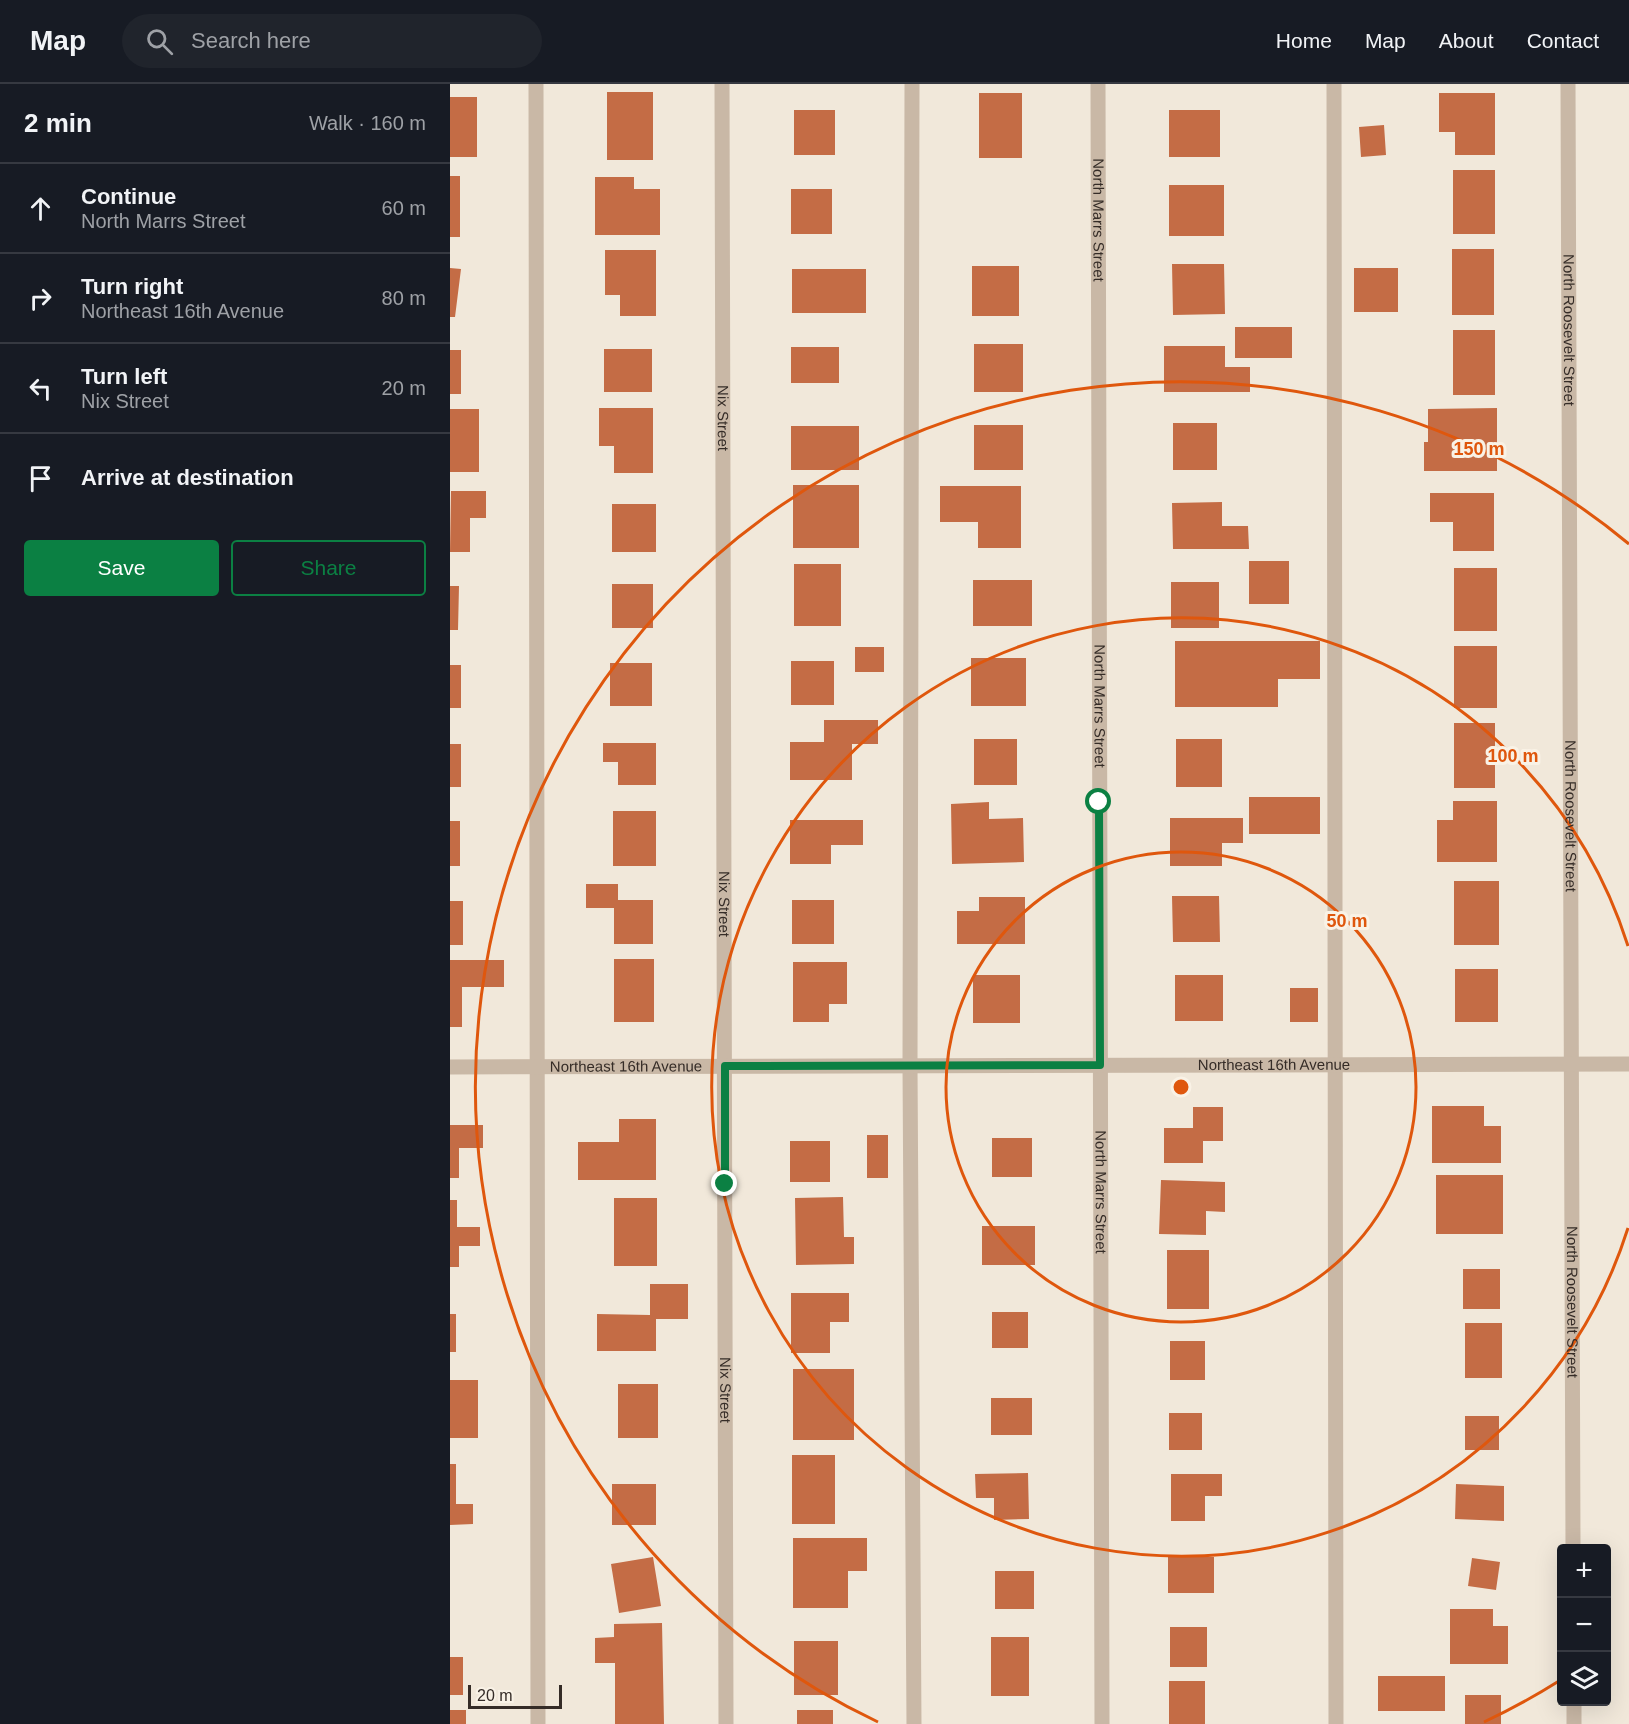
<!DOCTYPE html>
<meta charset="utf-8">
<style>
body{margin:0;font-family:Arial,sans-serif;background:#20242c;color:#f1f3f6}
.controls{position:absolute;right:18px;bottom:18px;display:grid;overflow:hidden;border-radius:6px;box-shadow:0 6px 24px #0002}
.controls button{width:54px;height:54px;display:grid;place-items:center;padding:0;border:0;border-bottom:2px solid #363941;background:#171b24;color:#f1f3f6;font:30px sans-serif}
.scale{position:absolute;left:18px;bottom:15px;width:94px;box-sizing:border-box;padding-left:6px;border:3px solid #352c27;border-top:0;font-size:16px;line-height:21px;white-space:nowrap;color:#352c27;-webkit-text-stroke:4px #f9f2e6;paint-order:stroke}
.stop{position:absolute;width:18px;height:18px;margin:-14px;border:4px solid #0b8043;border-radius:50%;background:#fff}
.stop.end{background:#0b8043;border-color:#fff;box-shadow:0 2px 6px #0008}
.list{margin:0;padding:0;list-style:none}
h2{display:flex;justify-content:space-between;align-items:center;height:78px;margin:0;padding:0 24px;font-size:26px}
h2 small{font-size:20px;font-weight:400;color:#9ea1a6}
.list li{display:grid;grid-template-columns:39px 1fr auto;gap:18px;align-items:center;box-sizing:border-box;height:90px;padding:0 24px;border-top:2px solid #363941}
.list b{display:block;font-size:22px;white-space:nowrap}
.list p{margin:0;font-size:20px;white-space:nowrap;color:#9ea1a6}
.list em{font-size:20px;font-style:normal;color:#9ea1a6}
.actions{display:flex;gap:12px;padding:18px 24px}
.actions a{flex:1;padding:14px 0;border:2px solid #0b8043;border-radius:6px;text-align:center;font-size:21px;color:#0b8043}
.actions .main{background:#0b8043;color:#fff}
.icon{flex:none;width:33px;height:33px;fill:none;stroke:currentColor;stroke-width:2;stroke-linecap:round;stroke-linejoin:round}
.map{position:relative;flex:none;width:1179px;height:1640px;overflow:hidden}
header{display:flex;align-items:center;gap:36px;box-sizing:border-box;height:84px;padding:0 30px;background:#171b24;border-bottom:2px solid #363941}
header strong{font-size:28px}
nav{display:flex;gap:33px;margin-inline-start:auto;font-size:21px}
.search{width:420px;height:54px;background:#20242c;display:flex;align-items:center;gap:15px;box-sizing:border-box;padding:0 21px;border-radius:33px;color:#9ea1a6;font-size:22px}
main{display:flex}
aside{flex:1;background:#171b24}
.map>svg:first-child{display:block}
.building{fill:#c46c45}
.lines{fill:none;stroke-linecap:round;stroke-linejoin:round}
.minor{stroke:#c9b8a6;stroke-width:15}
.route{stroke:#0b8043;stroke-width:8}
.ring{fill:none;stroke:#df570d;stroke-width:3}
.labels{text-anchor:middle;stroke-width:6;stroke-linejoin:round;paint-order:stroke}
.street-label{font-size:15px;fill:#352c27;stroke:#f9f2e6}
.centre{fill:#df570d;stroke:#f9f2e6;stroke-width:3}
.ring-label{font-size:18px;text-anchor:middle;font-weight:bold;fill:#df570d;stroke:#f9f2e6;stroke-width:6;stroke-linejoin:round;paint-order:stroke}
</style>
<header>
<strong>Map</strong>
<div class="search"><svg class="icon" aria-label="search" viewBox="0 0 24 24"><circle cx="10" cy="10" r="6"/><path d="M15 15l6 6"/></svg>Search here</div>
<nav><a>Home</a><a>Map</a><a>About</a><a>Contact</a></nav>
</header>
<main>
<aside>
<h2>2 min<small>Walk · 160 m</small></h2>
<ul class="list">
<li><svg class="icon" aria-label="ahead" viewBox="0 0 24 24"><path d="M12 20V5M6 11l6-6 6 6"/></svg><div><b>Continue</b><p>North Marrs Street</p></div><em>60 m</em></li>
<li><svg class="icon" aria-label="right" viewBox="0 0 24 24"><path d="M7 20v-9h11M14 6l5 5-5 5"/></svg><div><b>Turn right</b><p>Northeast 16th Avenue</p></div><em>80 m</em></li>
<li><svg class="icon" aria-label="left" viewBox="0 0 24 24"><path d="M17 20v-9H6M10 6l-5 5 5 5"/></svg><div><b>Turn left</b><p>Nix Street</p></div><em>20 m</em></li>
<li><svg class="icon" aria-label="arrive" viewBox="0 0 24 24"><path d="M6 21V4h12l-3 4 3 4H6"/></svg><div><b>Arrive at destination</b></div></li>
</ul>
<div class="actions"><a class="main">Save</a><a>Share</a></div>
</aside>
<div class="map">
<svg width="1179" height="1640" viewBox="0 0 1179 1640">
<rect width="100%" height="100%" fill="#f1e8da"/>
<path class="building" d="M157,8H203V76H157Z
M529,9H572V74H529Z
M989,9H1045V71H1005V48H989Z
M0,13H27V73H0Z
M344,26H385V71H344Z
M719,26H770V73H719Z
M934,41L936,71L911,73L909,43Z
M1003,86H1045V150H1003Z
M0,92H10V153H0Z
M145,93H184V105H210V151H145Z
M719,101H774V152H719Z
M341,105H382V150H341Z
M1002,165H1044V231H1002Z
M155,166H206V232H170V211H155Z
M722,180H774L775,230L723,231Z
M522,182H569V232H522Z
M0,184L11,185L5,233H0Z
M904,184H948V228H904Z
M342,185H416V229H342Z
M785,243H842V274H785Z
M1003,246H1045V311H1003Z
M524,260H573V308H524Z
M714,262H775V283H800V308H714Z
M341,263H389V299H341Z
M154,265H202V308H154Z
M0,266H11V310H0Z
M149,324H203V389H164V362H149Z
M1047,324V387H974V358H978V325Z
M0,325H29V388H0Z
M723,339H767V386H723Z
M524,341H573V386H524Z
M341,342H409V386H341Z
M343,401H409V464H343Z
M490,402H571V464H528V438H490Z
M1,407H36V434H20V468H0Z
M980,409H1044V467H1003V438H980Z
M772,418V442H798L799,465H723L722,419Z
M162,420H206V468H162Z
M799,477H839V520H799Z
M344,480H391V542H344Z
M1004,484H1047V547H1004Z
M523,496H582V542H523Z
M721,498H769V544H721Z
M162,500H203V544H162Z
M0,502H9L8,546H0Z
M725,557H870V595H828V623H725Z
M1004,562H1047V624H1004Z
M405,563H434V588H405Z
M521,574H576V622H521Z
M341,577H384V621H341Z
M160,579H202V622H160Z
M0,581H11V624H0Z
M374,636H428V660H402V696H340V658H374Z
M1004,639H1045V704H1004Z
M524,655H567V701H524Z
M726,655H772V703H726Z
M153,659H206V701H168V678H153Z
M0,660H11V703H0Z
M799,713H870V750H799Z
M1003,717H1047V778H987V736H1003Z
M539,718V735L573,734L574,778L502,780L501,720Z
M163,727H206V782H163Z
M720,734H793V759H772V782H720Z
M340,736H413V761H381V780H340Z
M0,737H10V782H0Z
M1004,797H1049V861H1004Z
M136,800H168V816H203V860H164V824H136Z
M722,812H769L770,858H723Z
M529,813H575V860H507V827H529Z
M342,816H384V860H342Z
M0,817H13V861H0Z
M164,875H204V938H164Z
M0,876H54V903H12V943H0Z
M343,878H397V920H379V938H343Z
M1005,885H1048V938H1005Z
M523,891H570V939H523Z
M725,891H773V937H725Z
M840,904H868V938H840Z
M982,1022H1034V1042H1051V1079H982Z
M743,1023H773V1057H753V1079H714V1044H743Z
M169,1035H206V1096H128V1058H169Z
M0,1041H33V1064H9V1094H0Z
M417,1051H438V1094H417Z
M542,1054H582V1093H542Z
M340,1057H380V1098H340Z
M986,1091H1053V1150H986Z
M711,1096L775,1098V1128L756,1127V1151L709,1150Z
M393,1113L394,1153H404V1180L346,1181L345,1114Z
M164,1114H207V1182H164Z
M0,1116H7V1143H30V1162H9V1183H0Z
M532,1142H585V1181H532Z
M717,1166H759V1225H717Z
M1013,1185H1050V1225H1013Z
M200,1200H238V1235H206V1267H147V1230L200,1231Z
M341,1209H399V1238H380V1269H341Z
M542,1228H578V1264H542Z
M0,1230H6V1268H0Z
M1015,1239H1052V1294H1015Z
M720,1257H755V1296H720Z
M343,1285H404V1356H343Z
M0,1296H28V1354H0Z
M168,1300H208V1354H168Z
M541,1314H582V1351H541Z
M719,1329H752V1366H719Z
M1015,1332H1049V1366H1015Z
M342,1371H385V1440H342Z
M0,1380H6V1420H23V1440L0,1441Z
M578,1389L579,1435L544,1436V1414H526L525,1390Z
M721,1390H772V1412H755V1437H721Z
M162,1400H206V1441H162Z
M1006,1400L1054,1402V1437L1005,1435Z
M343,1454H417V1487H398V1524H343Z
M203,1473L211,1522L169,1529L161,1480Z
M718,1473H764V1509H718Z
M1022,1474L1050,1478L1046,1506L1018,1502Z
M545,1487H584V1525H545Z
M1000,1525H1043V1542H1058V1580H1000Z
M212,1539L214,1640H165V1579H145V1554L164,1553V1540Z
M720,1543H757V1583H720Z
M541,1553H579V1612H541Z
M344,1557H388V1611H344Z
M0,1573H13V1611H0Z
M928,1592H995V1627H928Z
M719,1597H755V1640H719Z
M1015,1611H1051V1640H1015Z
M0,1626H16V1640H0Z
M347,1626H383V1640H347Z"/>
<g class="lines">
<g class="minor">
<path d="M86,0L88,1640"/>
<path id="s1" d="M272,0L276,1640"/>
<path d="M462,0L460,982L464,1640"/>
<path id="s2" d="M648,0L652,1640"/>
<path d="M884,0L886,1640"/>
<path id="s3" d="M1118,0L1123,1464"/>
<path id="s4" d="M0,983L1179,980"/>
<path d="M1124,1618V1640"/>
</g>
</g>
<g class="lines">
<path class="route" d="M275,1100V982L650,981L649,718"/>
</g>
<g class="ring">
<circle cx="731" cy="1003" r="235"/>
<path d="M1178 1144A469 469 0 1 1 1178 862"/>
<path d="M1109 1597A704 704 0 0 1 1034 1638M428 1638A704 704 0 1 1 1179 460"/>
</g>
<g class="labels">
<g class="street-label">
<text dy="5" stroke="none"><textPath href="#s2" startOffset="136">North Marrs Street</textPath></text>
<text dy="5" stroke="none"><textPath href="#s3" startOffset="246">North Roosevelt Street</textPath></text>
<text dy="5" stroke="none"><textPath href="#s1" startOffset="334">Nix Street</textPath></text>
<text dy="5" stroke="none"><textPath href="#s2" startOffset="622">North Marrs Street</textPath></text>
<text dy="5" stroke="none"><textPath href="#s3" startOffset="732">North Roosevelt Street</textPath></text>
<text dy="5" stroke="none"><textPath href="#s1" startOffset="820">Nix Street</textPath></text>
<text dy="5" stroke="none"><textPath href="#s4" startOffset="824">Northeast 16th Avenue</textPath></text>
<text dy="5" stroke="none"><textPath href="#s4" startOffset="176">Northeast 16th Avenue</textPath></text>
<text dy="5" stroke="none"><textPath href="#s2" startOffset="1108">North Marrs Street</textPath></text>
<text dy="5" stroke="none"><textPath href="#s3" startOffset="1218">North Roosevelt Street</textPath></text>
<text dy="5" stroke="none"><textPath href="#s1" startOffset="1306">Nix Street</textPath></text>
</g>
</g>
<circle cx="731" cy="1003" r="9" class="centre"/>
<g class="ring-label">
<text x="1029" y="371">150 m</text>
<text x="1063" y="678">100 m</text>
<text x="897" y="843">50 m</text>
</g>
</svg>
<div class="controls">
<button>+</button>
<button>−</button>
<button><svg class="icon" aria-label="layers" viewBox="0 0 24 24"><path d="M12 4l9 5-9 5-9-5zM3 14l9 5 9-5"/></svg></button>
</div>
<div class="scale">20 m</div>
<div class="stop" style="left:649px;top:718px"></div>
<div class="stop end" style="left:275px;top:1100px"></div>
</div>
</main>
